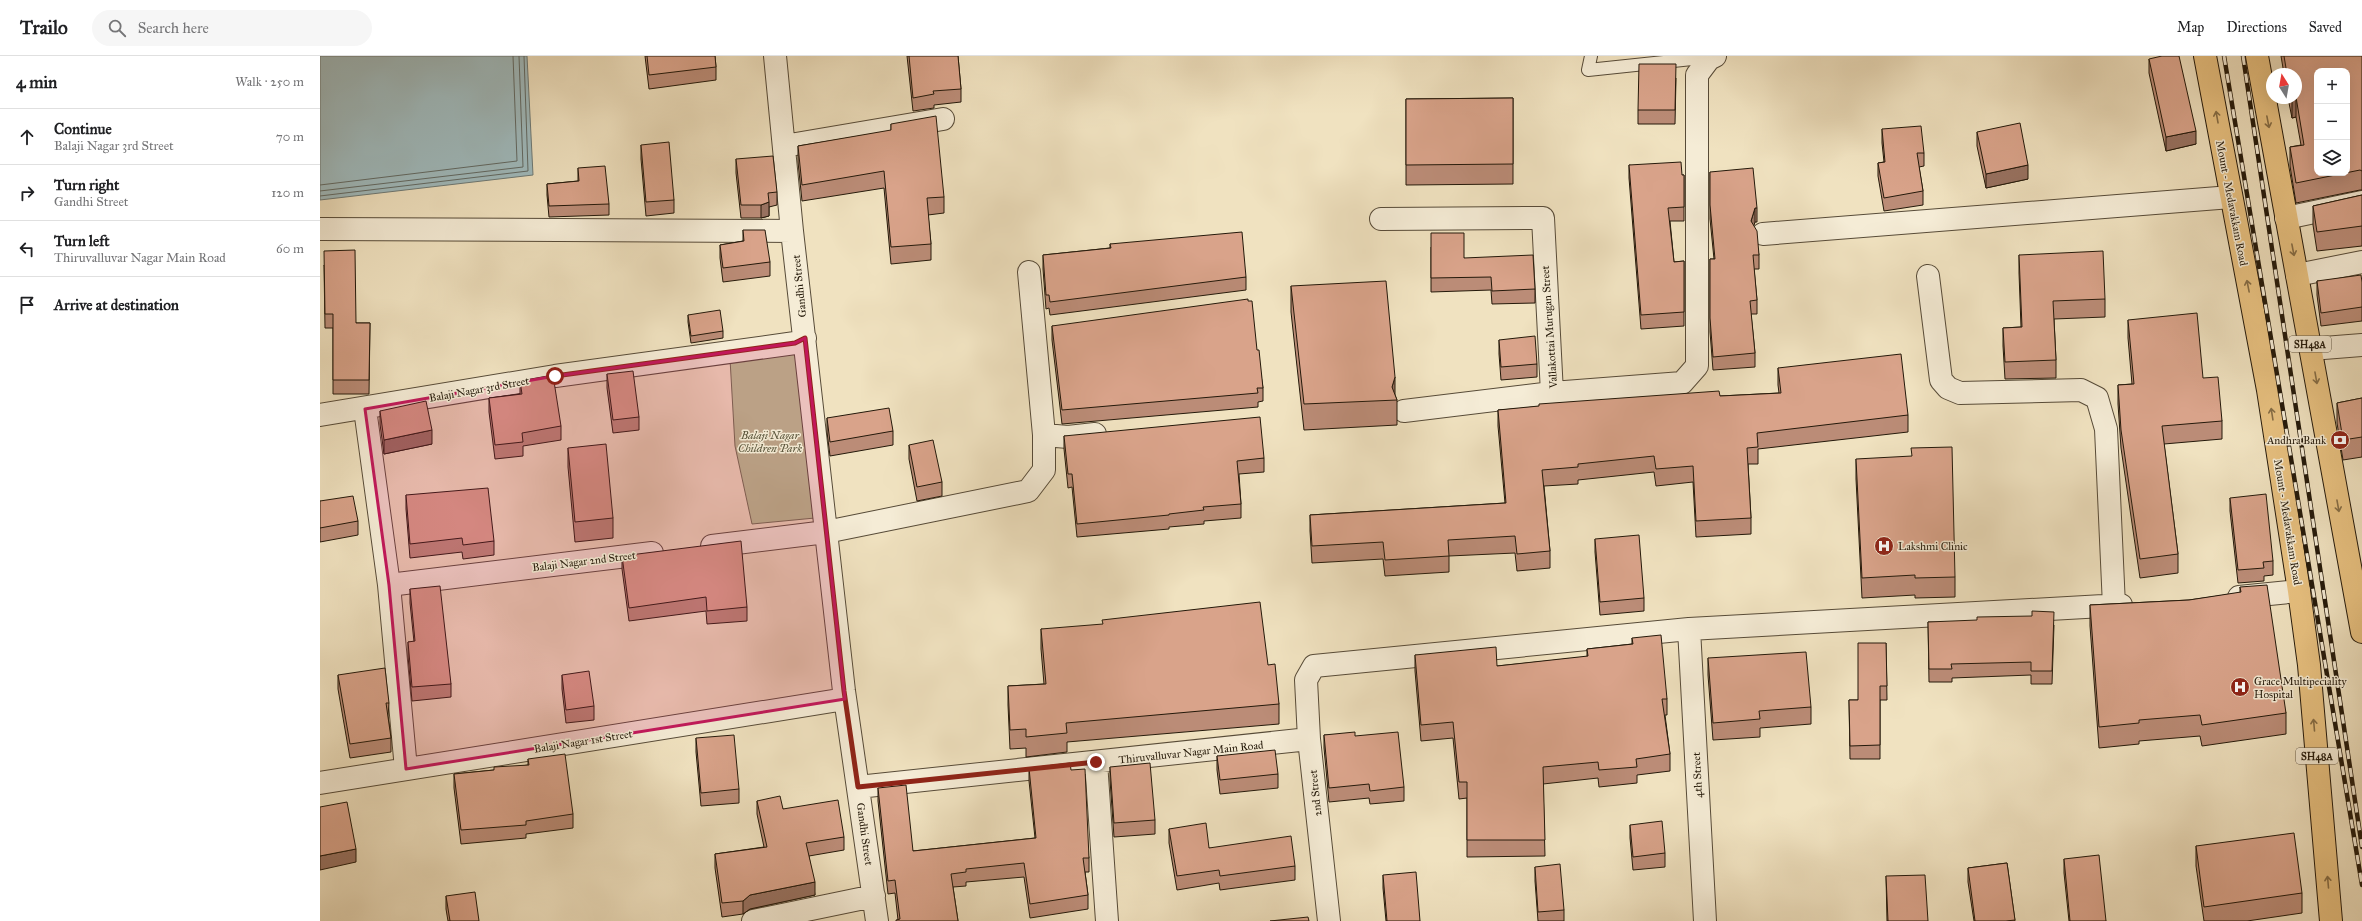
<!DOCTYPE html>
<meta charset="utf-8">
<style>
body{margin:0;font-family:"IM FELL Great Primer",serif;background:#f6f6f6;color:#202124}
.controls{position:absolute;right:12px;top:12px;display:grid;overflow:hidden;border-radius:8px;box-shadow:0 4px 16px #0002}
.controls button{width:36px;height:36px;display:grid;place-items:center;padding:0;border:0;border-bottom:1px solid #e0e0e0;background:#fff;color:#202124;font:20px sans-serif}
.compass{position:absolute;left:1946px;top:12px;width:36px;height:36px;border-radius:50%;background:#fff;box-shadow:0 4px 16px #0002;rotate:349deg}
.stop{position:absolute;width:12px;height:12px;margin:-9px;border:3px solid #8f2418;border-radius:50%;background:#fff}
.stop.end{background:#8f2418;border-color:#fff;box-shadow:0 1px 4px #0008}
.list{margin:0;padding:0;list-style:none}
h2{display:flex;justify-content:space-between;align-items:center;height:52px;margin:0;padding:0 16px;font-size:17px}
h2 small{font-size:13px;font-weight:400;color:#757577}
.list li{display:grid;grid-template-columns:26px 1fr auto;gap:12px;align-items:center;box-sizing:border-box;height:56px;padding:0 16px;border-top:1px solid #e0e0e0}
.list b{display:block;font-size:15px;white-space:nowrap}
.list p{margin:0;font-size:13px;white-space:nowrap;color:#757577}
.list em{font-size:13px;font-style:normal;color:#757577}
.icon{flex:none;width:22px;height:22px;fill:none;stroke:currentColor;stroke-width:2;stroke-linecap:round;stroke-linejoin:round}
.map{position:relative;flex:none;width:2042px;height:865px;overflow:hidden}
header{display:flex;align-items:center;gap:24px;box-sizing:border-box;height:56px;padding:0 20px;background:#fff;border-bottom:1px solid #e0e0e0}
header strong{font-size:19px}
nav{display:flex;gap:22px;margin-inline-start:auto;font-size:14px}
.search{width:280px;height:36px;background:#f6f6f6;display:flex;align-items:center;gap:10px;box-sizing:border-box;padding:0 14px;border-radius:22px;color:#757577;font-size:15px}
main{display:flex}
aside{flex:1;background:#fff}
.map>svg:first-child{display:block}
.green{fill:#b9c392;stroke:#6e6e4e}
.water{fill:#a0bbbe;stroke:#6e7a76}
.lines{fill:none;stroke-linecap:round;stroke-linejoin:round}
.shore{stroke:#626a64;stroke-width:1}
.service-casing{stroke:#574b38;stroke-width:14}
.minor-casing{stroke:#574b38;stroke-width:24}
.primary-casing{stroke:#24190a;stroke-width:24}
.service{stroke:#f5ecd6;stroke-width:12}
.minor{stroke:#f5ecd6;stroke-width:22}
.primary{stroke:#e8c180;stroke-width:22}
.rail-casing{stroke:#24190a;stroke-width:4.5}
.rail{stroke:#f5ecd6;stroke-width:3;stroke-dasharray:9;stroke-linecap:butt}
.wall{fill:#bb8c77;stroke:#24190a}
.shaded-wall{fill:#987261;stroke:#24190a}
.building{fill:#d9a38a;stroke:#24190a;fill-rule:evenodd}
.oneway{stroke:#866d45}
.route{stroke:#8f2418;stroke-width:5}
.marked{fill:#c2185b;fill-opacity:0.2;stroke:#c2185b;stroke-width:3;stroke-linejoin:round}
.labels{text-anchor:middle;stroke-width:3;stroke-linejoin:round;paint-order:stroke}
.shield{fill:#f5ecd6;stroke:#635847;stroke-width:1}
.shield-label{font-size:10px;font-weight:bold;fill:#24190a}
.street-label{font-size:11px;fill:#24190a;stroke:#f5ecd6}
.park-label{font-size:11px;font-style:italic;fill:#58543a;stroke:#f5ecd6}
.poi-label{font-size:11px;fill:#24190a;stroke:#f5ecd6;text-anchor:start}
</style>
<header>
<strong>Trailo</strong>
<div class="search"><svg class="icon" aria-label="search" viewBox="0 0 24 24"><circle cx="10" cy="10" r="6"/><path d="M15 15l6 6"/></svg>Search here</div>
<nav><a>Map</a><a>Directions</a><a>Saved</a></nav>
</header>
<main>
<aside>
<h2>4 min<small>Walk · 250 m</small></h2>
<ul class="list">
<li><svg class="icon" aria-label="ahead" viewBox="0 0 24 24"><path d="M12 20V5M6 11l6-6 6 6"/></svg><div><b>Continue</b><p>Balaji Nagar 3rd Street</p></div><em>70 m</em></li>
<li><svg class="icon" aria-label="right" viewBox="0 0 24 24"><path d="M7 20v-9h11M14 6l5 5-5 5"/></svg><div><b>Turn right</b><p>Gandhi Street</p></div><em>120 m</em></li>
<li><svg class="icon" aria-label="left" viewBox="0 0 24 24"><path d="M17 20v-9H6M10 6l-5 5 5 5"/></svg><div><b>Turn left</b><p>Thiruvalluvar Nagar Main Road</p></div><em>60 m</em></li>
<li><svg class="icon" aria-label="arrive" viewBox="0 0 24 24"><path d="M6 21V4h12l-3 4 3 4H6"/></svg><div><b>Arrive at destination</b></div></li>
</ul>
</aside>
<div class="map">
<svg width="2042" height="865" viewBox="0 0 2042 865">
<rect width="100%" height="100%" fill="#f0e2c0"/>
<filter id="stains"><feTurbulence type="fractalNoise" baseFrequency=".005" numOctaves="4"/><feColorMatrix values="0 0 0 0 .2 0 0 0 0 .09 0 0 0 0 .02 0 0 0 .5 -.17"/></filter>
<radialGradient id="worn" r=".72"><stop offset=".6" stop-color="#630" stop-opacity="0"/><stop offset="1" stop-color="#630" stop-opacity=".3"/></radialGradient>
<path class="green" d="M475,287L495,462L432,468L415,390L410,303Z"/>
<path class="water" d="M0,0H207L213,119L0,144Z"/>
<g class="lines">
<path class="shore" d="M0,129L197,105L193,0
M0,135L203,111L199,0
M0,140L208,115L204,0"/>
<g class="service-casing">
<path id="service" d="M1271,0L1268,14L1391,1"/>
</g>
<g class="minor-casing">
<path id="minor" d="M455,0L472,175L524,635L557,865
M464,90L623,63
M1966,162L2042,146
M1061,163L1223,162L1232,337L1362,327L1377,310V19L1389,3L1395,0
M0,173L472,175
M1443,178L1911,141
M1977,219L2042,206
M1608,220L1621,324L1628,332L1640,337L1761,334L1777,342L1786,373L1794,550
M1991,293L2042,289
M45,353L69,529L86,713
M1084,355L1232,337
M0,359L235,320L475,287L485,282
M724,379L748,381L775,378
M392,490L506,476L708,435L724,414V379L709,216
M69,529L332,497
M1919,541L1979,535
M1369,573L1385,865
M776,706L787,865
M0,727L525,643
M538,731L989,683
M433,865L554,840
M1009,865L989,683L986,624L994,610L1369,573L1801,549"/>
</g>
<g class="primary-casing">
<path id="primary" d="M1885,0L1948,334L1979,535L1989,609L2011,865
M1937,0L2042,576"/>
</g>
<use href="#service" class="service"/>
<use href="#minor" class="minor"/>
<use href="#primary" class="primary"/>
<g class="rail-casing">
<path id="rail" d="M1904,0L2042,829
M1923,0L2042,791"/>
</g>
<use href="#rail" class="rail"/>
</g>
<path class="wall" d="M325,0H395L396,11V24L329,33Z
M587,0H638L641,33V46L614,49V52L593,55Z
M1961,0H2042V134H2040L1976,147L1970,110V91L1981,89L1976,61L1972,62L1968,42H1976V18H1964Z
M1829,3L1876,88L1846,95L1829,17Z
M1356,22L1355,68H1318V54Z
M1193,42V128L1086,129V43Z
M571,68L624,141V157L608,159L611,188V204L571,208L564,132L482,145L478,106V90L571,75Z
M1562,73L1604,97V110L1599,111L1603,135V149L1564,155L1558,120V107L1564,106L1562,87Z
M1657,76L1708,123L1666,132L1657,90Z
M321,89L354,144V157L326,160L321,103Z
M416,103L457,136V149L449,151V160L441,162H421L416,117Z
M1309,109L1362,119H1364V165H1350L1354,206L1364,205V270L1321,273L1309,122Z
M258,112L289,148V159L229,161L227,139V128L258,125Z
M1390,116L1437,152V166H1435L1433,170L1439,199V213H1434L1437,244V258H1431L1435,297V311L1393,314L1390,276V203H1394L1390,163Z
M2042,139V190L1997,195L1993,169V150Z
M423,174L450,206V220L403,226L400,202V189L423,185Z
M790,188L926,221V234L730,259L729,252L726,253L723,213V199L790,192Z
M1111,191L1144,202L1215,233V247L1172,248L1171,234L1111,236Z
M1699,199L1785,243V261L1734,263L1736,304V322L1685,323L1683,290V272L1701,271L1699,217Z
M4,209L36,267H50L49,338H13V272H5Z
M1997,225L2042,226V265L2001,270L1997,239Z
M971,230L1075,339L1077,344V369L984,374L971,256Z
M368,259L403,275V282L371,287L368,266Z
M1808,264L1883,322L1902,365V383L1844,388L1858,498V517L1820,522L1801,392L1798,348V329L1812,328L1808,282Z
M732,270L937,294L943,332V345L938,346V351L742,368L732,284Z
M1179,284L1217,308V321L1181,324L1179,298Z
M1458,312L1588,359V376L1438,393V408H1428L1431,462V478L1376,481L1373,426L1336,430L1334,416L1258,424V428L1224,430L1230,495V512L1197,515L1195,497L1129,500V516L1065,520L1063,503L992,507L990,475V459L1185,447L1178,370V354L1400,340L1459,337L1458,329Z
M287,318L319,361V374L293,377L287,332Z
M200,325L241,370V384L203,390V400L175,403L169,356V342L200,338Z
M2042,342V401L2023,404L2017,367V347Z
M60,355L112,388L64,398L60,368Z
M507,362L573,375V389L510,400L507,376Z
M744,380L944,402V416L919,418L921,448V462L884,465V468L849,471V473L757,481L752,431L748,432L744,393Z
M589,389L622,426V440L597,445L589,403Z
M248,392L293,462V482L255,486L248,411Z
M1536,403L1635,521V541L1595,542V539L1542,542L1536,423Z
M86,439L174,485V499L143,503L142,496L90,502L86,453Z
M1910,442L1953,505V519L1944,520V525L1918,527L1910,455Z
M0,445L38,465V479L0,486Z
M1275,483L1324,542V555L1280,559L1275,496Z
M302,500L427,551V565L387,568L386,555L309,565L302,513Z
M1920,531L1966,657V678L1882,690L1880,680L1819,685V688L1779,692L1770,570V549L1869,544L1920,537Z
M90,533L131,628V641L92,645L88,600V586H94L90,547Z
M1608,566L1734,569L1732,628H1711V619L1632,622V626H1609Z
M721,573L948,609L959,648V668L747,686V696L706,701V692L690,693L688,649V630L724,628L721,593Z
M1312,582L1347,643V659H1345L1350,698V715L1317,719V727L1279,731L1278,722L1223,728L1225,800L1147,801V742L1139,743L1133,682L1101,685L1095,615V599L1177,610L1267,601V593L1312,588Z
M1566,587L1567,644H1560V703H1530L1529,644H1538Z
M1388,602L1491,651V668L1440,672V681L1393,684L1388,619Z
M18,619L69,647L68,660L71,682V696L30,702L18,633Z
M242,619L274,650V664L246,667L242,633Z
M1004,679L1035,680L1084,731V745L1050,748L1049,742L1009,746L1004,692Z
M376,682L419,733V747L381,750L376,696Z
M897,700L958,718V732L900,738L897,714Z
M208,703L253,758V772L206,778V782L141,788L134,732V718L174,714L208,709Z
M790,711L835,764V778L794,781L790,724Z
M709,712L751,714L769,802V816H765L768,839V853L710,862L704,821L646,826V830L633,831L638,865L578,864L575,837L568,838L558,745V732L593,795L715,782L709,725Z
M437,745L463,753L524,781V794L489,800L495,839L430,853L423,858L402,861L395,812V798L444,791L437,758Z
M1310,769L1345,797V811L1313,814L1310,782Z
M849,773L889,792L975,810V824L900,834L899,827L857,834L849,787Z
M1876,790L1982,837V857L1927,865H1884L1876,810Z
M1744,803L1786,865H1749L1744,817Z
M1687,807L1695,865H1654L1648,826V812Z
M1215,811L1244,854V865H1218L1215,825Z
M1063,819L1100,865H1066L1063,832Z
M1566,820L1608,865H1567Z
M126,840L159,865H128L126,853Z"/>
<path class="shaded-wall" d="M1976,41V61L1972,62V42H1976Z
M1876,75V88L1846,95V81Z
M1708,109V123L1666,132V118Z
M449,146V160L441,162V149Z
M1435,152V166L1431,179V165Z
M1075,321V344L1072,331Z
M112,374V388L64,398V384Z
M36,793V806L0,814V800Z
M495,826V839L430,853L423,858V845L430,839Z"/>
<path class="building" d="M327,0H395L396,11L329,19Z
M589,0H638L641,33L613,35L614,38L593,42Z
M1842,0H1859L1876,75L1846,81L1829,3Z
M1964,0H2042V115L2040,114L1976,127L1970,91L1984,89L1976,41V18H1967ZM1997,15H2027V117H1997Z
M1319,8H1356L1355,54H1318Z
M1193,42V108L1086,109V43Z
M616,60L624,141L607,142L611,188L571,191L564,115L482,129L478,90L571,74V68Z
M1700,67L1708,109L1666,118L1657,76Z
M1601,70L1604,97H1597L1603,135L1564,142L1558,107L1565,106L1562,73Z
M349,86L354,144L326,146L321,89Z
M453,100L457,136L448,137L449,146L441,149H421L416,103Z
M1361,106L1362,119H1364V151L1348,152L1354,206L1364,205V256L1321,259L1309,109Z
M285,110L289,148L229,150L227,128L259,125L258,112Z
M1433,112L1437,152H1435L1431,165L1437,175L1439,199H1433L1437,244L1430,245L1435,297L1393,301L1390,262V203H1395L1390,149V116Z
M2042,139V170L1997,176L1993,150Z
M423,174H445L450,206L403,212L400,189L424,185Z
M922,176L926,221L730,246L729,239H726L723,199L791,192L790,188Z
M1111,177H1144V202L1213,199L1215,233L1172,235L1171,221L1111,222Z
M35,194L36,267H50L49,324H13V258H5L4,195Z
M1783,195L1785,243L1733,245L1736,304L1685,306L1683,272L1702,271L1699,199Z
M2041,219L2042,226V251L2001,257L1997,225Z
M1066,225L1075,321L1072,331L1077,344L984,348L971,230Z
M928,243V245H932L937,294H939L943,332H937L938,337L742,354L732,270Z
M400,254L403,275L371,280L368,259Z
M1877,257L1883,322L1898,321L1902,365L1842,370L1858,498L1820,503L1801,374L1798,329L1814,328L1808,264Z
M1215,280L1217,308L1181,311L1179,284Z
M1581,298L1588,359L1437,377L1438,391L1427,392L1431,462L1376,465L1373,410L1336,413L1334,400L1258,408V411L1222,414L1230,495L1197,498L1195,480L1128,484L1129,500L1065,504L1063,486L992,490L990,459L1186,447L1178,354L1219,350V348L1399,335L1400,340L1461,337L1458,312Z
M313,315L319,361L293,364L287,318Z
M233,319L241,370L202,377L203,386L175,389L169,342L202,338L200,325Z
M2042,342V381L2023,384L2017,347Z
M106,345L112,374L64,384L60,355Z
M569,352L573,375L510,386L507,362Z
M940,361L944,402L917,405L921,448L883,451L884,454L849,458V459L757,468L752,418H748L744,380Z
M613,384L622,426L597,431L589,389Z
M286,388L293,462L255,466L248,392Z
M1632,391L1635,521L1595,522V519L1542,522L1536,403L1592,400L1591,392Z
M168,432L174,485L143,489L142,482L90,488L86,439Z
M1946,438L1953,505L1943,506L1944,512L1918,514L1910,442Z
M33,440L38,465L0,472V445Z
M1319,479L1324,542L1280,546L1275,483Z
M421,485L427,551L387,555L386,541L309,552L302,500Z
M1947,529L1966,657L1882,669L1880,659L1819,664V667L1779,671L1770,549L1869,544L1921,536L1920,531Z
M120,530L131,628L92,631L88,586L95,585L90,533Z
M940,546L948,609L955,608L959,648L746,667L747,677L706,681V673L690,674L688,630L726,628L721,573L783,568L782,564Z
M1712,555L1734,556L1732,615H1711V606L1631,608L1632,613H1609L1608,566L1657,564V561L1712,560Z
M1341,579L1347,643H1342L1350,698L1316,703L1317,711L1279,714L1278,706L1223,711L1225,784H1147V726H1139L1133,666L1101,669L1095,599L1176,591L1177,610L1268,600L1267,593L1313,588L1312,582Z
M1538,587H1566L1567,630H1560V689L1530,690L1529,644H1538Z
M1486,596L1491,651L1439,655L1440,663L1393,667L1388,602Z
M65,612L69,647H66L71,682L30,688L18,619Z
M269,615L274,650L246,654L242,619Z
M1035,676V680L1078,676L1084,731L1050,735L1049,728L1009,732L1004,679Z
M414,679L419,733L381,737L376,682Z
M955,694L958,718L900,724L897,700Z
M245,698L253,758L206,765V769L141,774L134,718L174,714V711L209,709L208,703Z
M750,707L751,714L765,713L769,802H763L768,839L710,848L704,807L646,813V816L631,818L638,865H576V864L580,863L575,824L568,825L558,732L586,729L593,795L716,782L709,712Z
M830,707L835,764L794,767L790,711Z
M460,740L463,753L518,744L524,781L486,787L495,826L430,839L423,845L402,847L395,798L447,791L437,745Z
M27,746L36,793L0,800V751Z
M1342,765L1345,797L1313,801L1310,769Z
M886,767L889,792L971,780L975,810L900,820L899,814L857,820L849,773Z
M1974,777L1982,837L1884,851L1876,790Z
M1779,799L1786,865H1750L1744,803Z
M1687,807L1695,864L1686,865H1655L1648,812Z
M1240,808L1244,854L1218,856L1215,811Z
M1096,816L1100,865H1067L1063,819Z
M1605,819L1608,865H1568L1566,820Z
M155,836L159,865H130L126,840Z
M988,861L989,865H950Z"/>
<defs><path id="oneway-shaft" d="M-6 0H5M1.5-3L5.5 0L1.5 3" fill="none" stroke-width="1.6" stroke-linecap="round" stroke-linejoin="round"/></defs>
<g class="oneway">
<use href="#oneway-shaft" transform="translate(1897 61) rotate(-100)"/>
<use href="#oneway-shaft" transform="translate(1948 66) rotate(79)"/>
<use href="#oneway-shaft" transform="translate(1973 194) rotate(79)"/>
<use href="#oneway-shaft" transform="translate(1928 230) rotate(-101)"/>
<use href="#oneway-shaft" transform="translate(1996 322) rotate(80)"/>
<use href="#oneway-shaft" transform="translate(1952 358) rotate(-99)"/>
<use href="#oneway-shaft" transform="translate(2018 450) rotate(80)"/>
<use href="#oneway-shaft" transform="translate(1994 669) rotate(-95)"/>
<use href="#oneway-shaft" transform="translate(2008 826) rotate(-95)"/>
</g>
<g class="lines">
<path class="route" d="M235,320L475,287L485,282L524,635L538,731L776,706"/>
</g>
<path class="marked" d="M485,282L525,643L86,713L69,529L45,353L235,320L475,287Z"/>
<defs>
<g id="bank-disc" transform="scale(1)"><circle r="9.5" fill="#8f2418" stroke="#f5ecd6"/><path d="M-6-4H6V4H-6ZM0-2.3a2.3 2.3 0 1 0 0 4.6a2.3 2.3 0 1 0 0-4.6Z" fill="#fff"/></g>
<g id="hospital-disc" transform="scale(1)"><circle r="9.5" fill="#8f2418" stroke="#f5ecd6"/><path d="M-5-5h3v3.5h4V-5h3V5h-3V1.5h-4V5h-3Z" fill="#fff"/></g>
</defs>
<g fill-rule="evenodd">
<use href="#bank-disc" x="2020" y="384"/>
<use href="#hospital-disc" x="1564" y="490"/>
<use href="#hospital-disc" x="1920" y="631"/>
</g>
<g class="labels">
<g class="shield">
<rect x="1969" y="280" width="42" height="16" rx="3"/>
<rect x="1976" y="692" width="42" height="16" rx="3"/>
</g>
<g class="shield-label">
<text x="1990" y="292">SH48A</text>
<text x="1997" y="704">SH48A</text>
</g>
<g class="street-label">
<text transform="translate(1912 147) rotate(79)" y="4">Mount - Medavakkam Road</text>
<text transform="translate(479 230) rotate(-96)" y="4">Gandhi Street</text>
<text transform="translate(1229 271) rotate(-94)" y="4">Vallakottai Murugan Street</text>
<text transform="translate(159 333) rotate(-10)" y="4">Balaji Nagar 3rd Street</text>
<text transform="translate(1968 466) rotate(81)" y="4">Mount - Medavakkam Road</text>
<text transform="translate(264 505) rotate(-7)" y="4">Balaji Nagar 2nd Street</text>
<text transform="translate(263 685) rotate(-9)" y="4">Balaji Nagar 1st Street</text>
<text transform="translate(871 696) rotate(-6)" y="4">Thiruvalluvar Nagar Main Road</text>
<text transform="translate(1377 719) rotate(-93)" y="4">4th Street</text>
<text transform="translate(995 737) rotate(-96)" y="4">2nd Street</text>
<text transform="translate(545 778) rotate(82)" y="4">Gandhi Street</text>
</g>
<g class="park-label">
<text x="450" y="383">Balaji Nagar<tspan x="450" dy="13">Children Park</tspan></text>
</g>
<g class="poi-label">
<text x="2006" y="388" text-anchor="end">Andhra Bank</text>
<text x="1578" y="494">Lakshmi Clinic</text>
<text x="1934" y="629">Grace Multipeciality<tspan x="1934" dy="13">Hospital</tspan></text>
</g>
</g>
<rect width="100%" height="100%" filter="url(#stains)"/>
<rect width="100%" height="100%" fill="url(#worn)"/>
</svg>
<div class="controls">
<button>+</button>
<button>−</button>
<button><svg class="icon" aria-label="layers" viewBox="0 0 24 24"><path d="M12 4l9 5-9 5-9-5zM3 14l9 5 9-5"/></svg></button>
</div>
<svg class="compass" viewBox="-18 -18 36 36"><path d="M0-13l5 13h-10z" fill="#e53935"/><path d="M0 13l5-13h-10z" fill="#757577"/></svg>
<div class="stop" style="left:235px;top:320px"></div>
<div class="stop end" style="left:776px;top:706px"></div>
</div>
</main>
